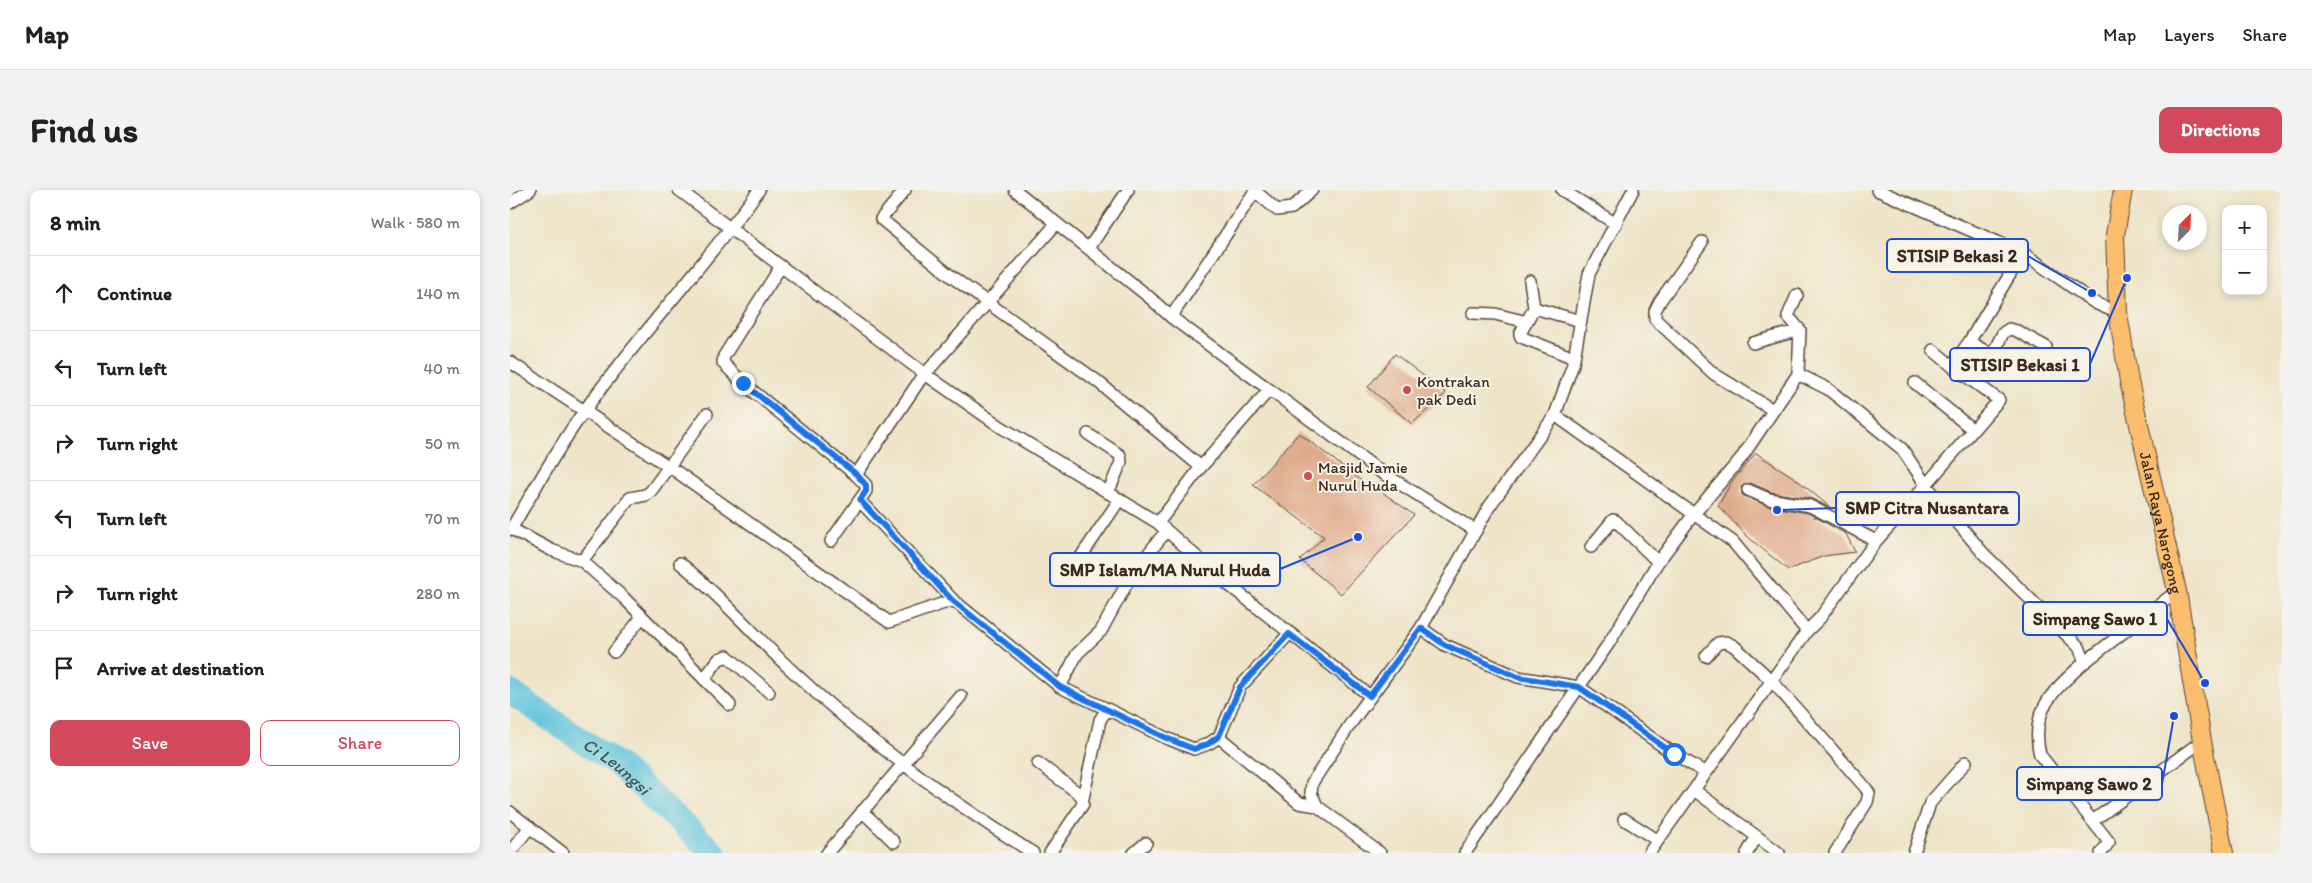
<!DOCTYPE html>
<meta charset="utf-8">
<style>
body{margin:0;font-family:Itim,sans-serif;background:#f2f2f2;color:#202124}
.controls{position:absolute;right:15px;top:15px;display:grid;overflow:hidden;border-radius:10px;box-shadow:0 2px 8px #0003}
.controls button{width:45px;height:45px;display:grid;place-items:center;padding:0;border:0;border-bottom:1px solid #e0e0e0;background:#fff;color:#202124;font:25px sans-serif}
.compass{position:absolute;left:1652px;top:15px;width:45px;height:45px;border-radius:50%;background:#fff;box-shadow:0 2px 8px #0003;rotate:24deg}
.stop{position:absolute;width:15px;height:15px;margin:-11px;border:4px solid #1a73e8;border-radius:50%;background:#fff}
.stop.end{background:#1a73e8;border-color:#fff;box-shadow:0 1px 5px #0008}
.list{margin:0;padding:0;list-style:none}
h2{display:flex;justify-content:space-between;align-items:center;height:65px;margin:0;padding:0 20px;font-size:21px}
h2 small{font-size:16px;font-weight:400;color:#757577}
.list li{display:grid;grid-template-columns:32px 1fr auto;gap:15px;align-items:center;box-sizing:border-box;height:75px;padding:0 20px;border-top:1px solid #e0e0e0}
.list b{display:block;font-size:19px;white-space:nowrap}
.list em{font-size:16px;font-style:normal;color:#757577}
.actions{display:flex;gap:10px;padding:15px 20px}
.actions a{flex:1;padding:11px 0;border:1px solid #d1495b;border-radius:10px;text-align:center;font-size:18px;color:#d1495b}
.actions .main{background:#d1495b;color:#fff}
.icon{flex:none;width:28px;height:28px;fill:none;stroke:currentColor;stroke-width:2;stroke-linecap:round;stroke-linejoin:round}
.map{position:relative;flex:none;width:1772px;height:663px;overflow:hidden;border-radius:10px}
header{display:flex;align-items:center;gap:30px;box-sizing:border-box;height:70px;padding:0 25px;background:#fff;border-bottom:1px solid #e0e0e0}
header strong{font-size:24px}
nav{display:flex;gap:28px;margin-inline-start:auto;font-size:18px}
.intro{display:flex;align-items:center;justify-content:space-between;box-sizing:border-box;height:120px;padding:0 30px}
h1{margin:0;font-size:35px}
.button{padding:12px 22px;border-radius:10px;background:#d1495b;color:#fff;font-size:18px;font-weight:700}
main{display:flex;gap:30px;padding:0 30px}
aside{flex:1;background:#fff;border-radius:10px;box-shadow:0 2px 8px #0003}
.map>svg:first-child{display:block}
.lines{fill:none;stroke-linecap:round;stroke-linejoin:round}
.river{stroke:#5fc4dd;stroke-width:25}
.building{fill:#dfaa8b}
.minor-casing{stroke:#564638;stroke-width:14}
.primary-casing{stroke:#564638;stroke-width:20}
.minor{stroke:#fff;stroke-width:11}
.primary{stroke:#fbbd6e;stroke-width:18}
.route{stroke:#1a73e8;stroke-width:6}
.poi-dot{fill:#d1495b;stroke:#f7f3e8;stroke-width:2}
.labels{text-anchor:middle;stroke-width:4;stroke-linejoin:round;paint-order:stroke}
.poi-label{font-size:16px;fill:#3b2a1e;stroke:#f7f3e8;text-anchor:start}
.street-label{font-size:16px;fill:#3b2a1e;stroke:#f7f3e8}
.water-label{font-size:18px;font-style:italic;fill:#465857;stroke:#f7f3e8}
.leader{fill:none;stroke:#1d4ed8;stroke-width:2}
.callout-dot{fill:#1d4ed8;stroke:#f7f3e8;stroke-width:2}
.callout{fill:#f7f3e8;stroke:#1d4ed8;stroke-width:2}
.callout-label{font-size:18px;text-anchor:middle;font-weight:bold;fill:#3b2a1e}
</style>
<header>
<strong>Map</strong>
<nav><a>Map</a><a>Layers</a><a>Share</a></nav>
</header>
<div class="intro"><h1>Find us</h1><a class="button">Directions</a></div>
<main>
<aside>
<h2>8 min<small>Walk · 580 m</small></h2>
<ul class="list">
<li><svg class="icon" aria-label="ahead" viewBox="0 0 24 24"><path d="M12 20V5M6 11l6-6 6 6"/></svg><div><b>Continue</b></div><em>140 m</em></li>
<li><svg class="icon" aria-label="left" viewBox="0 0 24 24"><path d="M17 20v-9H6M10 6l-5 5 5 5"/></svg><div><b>Turn left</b></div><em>40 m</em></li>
<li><svg class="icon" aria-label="right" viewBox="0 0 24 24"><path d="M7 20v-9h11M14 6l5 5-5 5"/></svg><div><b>Turn right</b></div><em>50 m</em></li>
<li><svg class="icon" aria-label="left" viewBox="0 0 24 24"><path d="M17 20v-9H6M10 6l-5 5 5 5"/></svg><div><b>Turn left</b></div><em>70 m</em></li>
<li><svg class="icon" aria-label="right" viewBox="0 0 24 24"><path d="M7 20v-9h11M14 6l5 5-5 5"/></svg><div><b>Turn right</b></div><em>280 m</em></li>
<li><svg class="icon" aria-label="arrive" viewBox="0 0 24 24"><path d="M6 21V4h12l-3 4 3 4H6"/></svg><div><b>Arrive at destination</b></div></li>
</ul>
<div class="actions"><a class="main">Save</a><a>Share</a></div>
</aside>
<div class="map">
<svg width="1772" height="663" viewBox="0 0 1772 663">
<rect width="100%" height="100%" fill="#f7f3e8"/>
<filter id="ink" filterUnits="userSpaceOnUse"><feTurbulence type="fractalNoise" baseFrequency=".02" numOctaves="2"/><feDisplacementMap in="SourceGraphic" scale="10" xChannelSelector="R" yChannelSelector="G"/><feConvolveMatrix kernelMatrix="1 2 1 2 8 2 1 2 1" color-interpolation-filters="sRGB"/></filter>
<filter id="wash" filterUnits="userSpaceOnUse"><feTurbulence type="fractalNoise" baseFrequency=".0096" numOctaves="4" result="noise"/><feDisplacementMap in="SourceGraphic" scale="20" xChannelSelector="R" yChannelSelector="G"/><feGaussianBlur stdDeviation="1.12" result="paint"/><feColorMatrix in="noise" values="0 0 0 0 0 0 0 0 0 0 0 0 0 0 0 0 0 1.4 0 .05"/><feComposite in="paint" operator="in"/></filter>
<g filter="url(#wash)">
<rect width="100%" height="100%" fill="#efe4c8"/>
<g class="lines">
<path class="river" id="s1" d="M0,502L107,574L204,663"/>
</g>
<g id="blocks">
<path class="building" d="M885,164L936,203L902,234L858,197Z
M789,243L862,299L865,297L904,325L831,404L790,370L814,347L743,295Z
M1246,263L1286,289L1321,318L1302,309L1261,302L1240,293L1231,297L1232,305L1258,316L1298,323L1336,344L1345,362L1314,366L1278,380L1238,347L1208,316L1221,293Z"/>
</g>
</g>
<g filter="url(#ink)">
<use href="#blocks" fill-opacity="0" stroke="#564638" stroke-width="1"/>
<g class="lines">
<g class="minor-casing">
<path id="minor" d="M169,0L415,184L491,237L648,333L720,396L860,506
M395,0L371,29L442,87L587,191L691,277
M505,0L639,107L661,127L871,282L966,341
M1052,0L1106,34
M1367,0L1513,63L1585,113L1608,123
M0,13L20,0
M1192,52L1150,111L1145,121V129L1204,184L1263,220
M579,58L618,0
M271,76L214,166L213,173L233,193L346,285
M1020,91L1024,118L1071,131
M1287,105L1278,126L1290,140L1288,184
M1024,118L1010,144L1011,147L1064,168
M963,123L985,124L1017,132
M661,127L745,1L767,20L782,18L802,0
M1243,153L1290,140
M1423,160L1442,176L1459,152
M1482,165L1493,143L1499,139L1507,141L1536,157
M0,172L167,282L379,432L443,410L550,497L597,519L590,530L573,608
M1506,178L1459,152L1513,63
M1405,193L1462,239
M1045,225L1223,352L1297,441
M578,244L610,265L611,272L598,303
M1238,300L1259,309L1300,316L1366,351
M350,311L443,410
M648,333L691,277L759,200
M0,338L41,360L72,371L114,408L220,515
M1,339C25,299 47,258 75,220C130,144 194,76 249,0
M321,351L356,301V295L346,285L410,190L546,34
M1081,357L1103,330L1106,331L1148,372
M570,368L610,309
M72,371L120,308L136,305L141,301L197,224
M170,373C210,405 242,443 279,478C353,548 437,609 523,663
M911,438L935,455L1008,487L1069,497L1164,564L1196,583
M104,462L132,427
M1196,466L1208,453L1216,452L1224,456L1262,491L1355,597L1359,603L1357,612L1325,663
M1575,472C1545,499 1519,520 1530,565L1599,652L1591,663
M194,489L209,469L217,466L259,502
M550,497L567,464L591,441L621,386L656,341
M597,519L656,548L684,559L698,554L709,547L730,497L779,444
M709,547L789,613L807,616
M528,573L572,606L573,614L540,663
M1184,600L1269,663
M352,621L384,652
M0,622L53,663
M1114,629L1147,650
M1584,630L1692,551
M0,662L20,637
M317,663L451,506
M624,663L636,653
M870,663L807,616L801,603L802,593L841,533L911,438L979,317L1045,225L1063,174L1079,84L1123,0
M955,663L1099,453L1148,372L1184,324L1232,267L1288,184L1318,199L1392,259L1416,295L1489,210L1442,176
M1139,663L1297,441L1310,428L1366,351L1416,295L1473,363L1569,457L1575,472L1667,401
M1237,663L1246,648
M1404,663L1420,613L1456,572"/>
</g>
<g class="primary-casing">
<g id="primary">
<path id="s2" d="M1613,0L1605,45L1608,123L1619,191L1667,401L1692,551L1714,663"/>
</g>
</g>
<use href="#minor" class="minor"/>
<use href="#primary" class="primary"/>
</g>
</g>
<g class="lines" filter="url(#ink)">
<path class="route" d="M233,193L346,284L356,295V301L350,310L442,410L550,497L656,548L684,559L698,554L709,546L730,497L779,444L860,506L911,438L935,455L1008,487L1069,497L1164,564"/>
</g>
<g class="poi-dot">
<circle cx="897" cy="200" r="5"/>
<circle cx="798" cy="286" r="5"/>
</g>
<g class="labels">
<g class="poi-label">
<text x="907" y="197">Kontrakan<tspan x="907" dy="18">pak Dedi</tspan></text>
<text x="808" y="283">Masjid Jamie<tspan x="808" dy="18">Nurul Huda</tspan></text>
</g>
<g class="street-label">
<text dy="6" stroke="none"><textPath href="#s2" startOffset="338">Jalan Raya Narogong</textPath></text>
</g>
<g class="water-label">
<text dy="6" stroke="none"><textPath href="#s1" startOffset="130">Ci Leungsi</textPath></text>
</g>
</g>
<path class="leader" d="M1582 103L1518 66M1617 88L1580 174M1267 320L1326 318M848 347L770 379M1695 493L1657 429M1664 526L1652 594"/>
<g class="callout-dot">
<circle cx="1582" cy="103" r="5"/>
<circle cx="1617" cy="88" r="5"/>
<circle cx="1267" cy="320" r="5"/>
<circle cx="848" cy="347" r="5"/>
<circle cx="1695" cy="493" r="5"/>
<circle cx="1664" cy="526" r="5"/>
</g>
<g class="callout">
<rect x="1377" y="49" width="141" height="33" rx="5"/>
<rect x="1440" y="158" width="140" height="33" rx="5"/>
<rect x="1326" y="302" width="183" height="33" rx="5"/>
<rect x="540" y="363" width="230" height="33" rx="5"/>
<rect x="1513" y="412" width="144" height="33" rx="5"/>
<rect x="1507" y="577" width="145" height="33" rx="5"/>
</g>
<g class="callout-label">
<text x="1447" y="72">STISIP Bekasi 2</text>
<text x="1510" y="181">STISIP Bekasi 1</text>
<text x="1417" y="324">SMP Citra Nusantara</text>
<text x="655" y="386">SMP Islam/MA Nurul Huda</text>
<text x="1585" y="435">Simpang Sawo 1</text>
<text x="1579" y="600">Simpang Sawo 2</text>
</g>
</svg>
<div class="controls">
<button>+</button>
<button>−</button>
</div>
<svg class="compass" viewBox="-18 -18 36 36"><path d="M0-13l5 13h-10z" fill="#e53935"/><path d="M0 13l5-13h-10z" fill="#757577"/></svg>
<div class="stop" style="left:1164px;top:564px"></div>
<div class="stop end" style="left:233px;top:193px"></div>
</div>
</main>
